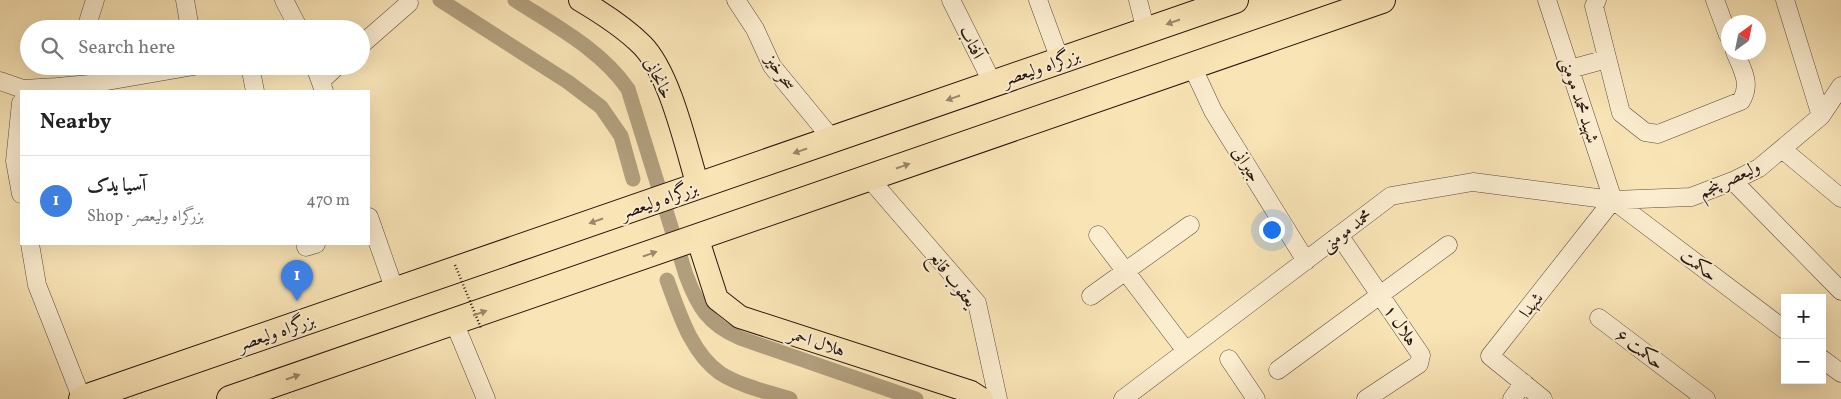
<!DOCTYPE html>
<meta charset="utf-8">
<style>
body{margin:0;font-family:Vollkorn,Amiri,serif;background:#f6f6f6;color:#222}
.controls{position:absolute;right:15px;bottom:15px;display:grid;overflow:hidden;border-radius:0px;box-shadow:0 5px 20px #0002}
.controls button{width:45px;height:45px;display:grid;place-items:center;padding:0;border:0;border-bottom:1px solid #e0e0e0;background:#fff;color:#222;font:25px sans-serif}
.compass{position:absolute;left:1721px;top:15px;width:45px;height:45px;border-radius:50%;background:#fff;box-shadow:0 5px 20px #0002;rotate:33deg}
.you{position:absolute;left:1271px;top:229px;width:18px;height:18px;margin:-12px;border:4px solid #fff;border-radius:50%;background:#1a73e8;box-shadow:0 0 0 8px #1a73e833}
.badge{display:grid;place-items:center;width:32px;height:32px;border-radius:50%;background:#1a73e8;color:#fff;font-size:16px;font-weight:700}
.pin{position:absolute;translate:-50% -41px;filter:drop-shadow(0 1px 2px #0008)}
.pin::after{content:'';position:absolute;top:26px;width:18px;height:15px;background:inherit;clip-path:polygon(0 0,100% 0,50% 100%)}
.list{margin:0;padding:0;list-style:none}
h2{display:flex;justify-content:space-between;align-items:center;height:65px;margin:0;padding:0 20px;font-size:21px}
h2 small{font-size:16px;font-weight:400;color:#767676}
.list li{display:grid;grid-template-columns:32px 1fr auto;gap:15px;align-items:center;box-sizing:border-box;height:90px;padding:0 20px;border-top:1px solid #e0e0e0}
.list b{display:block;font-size:19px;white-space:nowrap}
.list p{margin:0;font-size:16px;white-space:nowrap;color:#767676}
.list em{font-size:16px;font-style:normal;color:#767676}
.icon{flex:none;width:28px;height:28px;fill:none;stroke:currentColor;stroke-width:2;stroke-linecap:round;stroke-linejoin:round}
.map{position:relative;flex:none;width:1841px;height:399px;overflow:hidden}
.search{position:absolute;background:#fff;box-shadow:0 5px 20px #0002;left:20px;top:20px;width:350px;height:55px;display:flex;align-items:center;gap:12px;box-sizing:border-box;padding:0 18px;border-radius:28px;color:#767676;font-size:19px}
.panel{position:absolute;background:#fff;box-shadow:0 5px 20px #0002;left:20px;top:90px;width:350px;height:155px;border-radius:0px}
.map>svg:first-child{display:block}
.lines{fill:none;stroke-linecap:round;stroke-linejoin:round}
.canal{stroke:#b19e7d;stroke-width:15}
.minor-casing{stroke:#5b4939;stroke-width:19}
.major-casing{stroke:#26150f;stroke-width:24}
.highway-casing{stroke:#26150f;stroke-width:28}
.minor{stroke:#fbedd0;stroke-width:18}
.major{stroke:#f9e4b6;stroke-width:22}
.highway{stroke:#f9e4b6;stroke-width:26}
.path-bridge{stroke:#26150f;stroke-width:2.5;stroke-dasharray:1 2.5;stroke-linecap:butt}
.oneway{fill:#9a876b}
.labels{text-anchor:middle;stroke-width:4;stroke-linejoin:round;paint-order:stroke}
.street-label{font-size:18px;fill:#26150f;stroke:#fbedd0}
</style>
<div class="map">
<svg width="1841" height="399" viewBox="0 0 1841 399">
<rect width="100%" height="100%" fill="#f9e4b6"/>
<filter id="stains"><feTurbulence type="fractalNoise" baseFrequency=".004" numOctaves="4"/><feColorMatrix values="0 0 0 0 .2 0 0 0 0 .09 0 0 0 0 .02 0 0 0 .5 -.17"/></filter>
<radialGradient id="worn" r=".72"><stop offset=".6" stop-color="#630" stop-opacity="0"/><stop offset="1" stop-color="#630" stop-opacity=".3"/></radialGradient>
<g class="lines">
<path class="canal" d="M440,0L568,82L601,107L621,136L633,179
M515,0C555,26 600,49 628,89L686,275C698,307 708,324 740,338L916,399
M667,280C679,312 691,353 720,373C740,386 768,392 790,399"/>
<g class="minor-casing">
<path id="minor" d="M185,0L190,29
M284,0L299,29
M736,0L755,29L772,66L832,139
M951,0L993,84
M1038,0L1060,60
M1138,0L1146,31
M1547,0L1613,200
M1597,0L1594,6L1621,113L1645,132L1658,134L1741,101C1752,84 1742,69 1735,52
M1715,0L1728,35
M1785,0L1821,116
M91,29L89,19L95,0
M361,45L409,3
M99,66L102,82
M250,66L255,91
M315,66L324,91
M1192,66L1213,111L1306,261
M1570,69L1607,59
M0,81L23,89L57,87L90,84L194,66
M321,81L337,66
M21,103L15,161L21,194
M1782,149L1841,198
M869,178L977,303L998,399
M1733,181L1841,291
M1613,200L1785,330
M369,217L395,291
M1098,235L1186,351
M1339,235L1421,355L1419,364L1366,399
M30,244L37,285L82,399
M306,247L316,244
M1091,296L1190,225
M1599,318L1706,399
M454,322L486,399
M1229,359L1256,399
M1822,359L1841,373
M1278,370L1448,245
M1123,399L1391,196L1473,182L1613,200L1691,197L1733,181L1759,168L1821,116L1841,86
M1512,399L1524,383
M1543,399L1490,356L1613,200"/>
</g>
<g class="major-casing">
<path id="major" d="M580,0C602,13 624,27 642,45C670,73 686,147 698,186
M697,237L717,299L740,317L971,392L982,399"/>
</g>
<g class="highway-casing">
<path id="highway" d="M82,399L1235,0
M230,399L1382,0"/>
</g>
<use href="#minor" class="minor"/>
<use href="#major" class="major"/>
<use href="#highway" class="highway"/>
<path class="path-bridge" d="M455,265L481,328"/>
</g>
<defs><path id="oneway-solid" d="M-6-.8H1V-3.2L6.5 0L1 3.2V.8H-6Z" transform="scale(1.25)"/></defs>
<g class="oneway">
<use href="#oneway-solid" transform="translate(1173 22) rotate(161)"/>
<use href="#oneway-solid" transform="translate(953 98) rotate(161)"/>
<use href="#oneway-solid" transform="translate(800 151) rotate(161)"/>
<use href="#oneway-solid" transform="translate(903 166) rotate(-19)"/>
<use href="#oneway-solid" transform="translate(596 221) rotate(161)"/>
<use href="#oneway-solid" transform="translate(650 254) rotate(-19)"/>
<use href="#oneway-solid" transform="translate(480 313) rotate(-19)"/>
<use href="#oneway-solid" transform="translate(293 377) rotate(-19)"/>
</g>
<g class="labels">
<g class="street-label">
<text transform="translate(972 42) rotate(64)" y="6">آفتاب</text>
<text transform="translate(1041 67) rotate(-19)" y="6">بزرگراه ولیعصر</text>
<text transform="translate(781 72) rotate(55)" y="6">سحرخیز</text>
<text transform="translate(659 78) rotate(64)" y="6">خانجانی</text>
<text transform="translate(1580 100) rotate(72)" y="6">شهید محمد مومنی</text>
<text transform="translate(1247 164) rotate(58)" y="6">جیرانی</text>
<text transform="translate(1729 179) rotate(-25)" y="6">ولیعصر پنجم</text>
<text transform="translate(659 200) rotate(-19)" y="6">بزرگراه ولیعصر</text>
<text transform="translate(1346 230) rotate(-37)" y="6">محمد مومنی</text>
<text transform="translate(1699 265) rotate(37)" y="6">حکمت</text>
<text transform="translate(953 279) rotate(52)" y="6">یعقوب قانع</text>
<text transform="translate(1531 305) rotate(-52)" y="6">شهدا</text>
<text transform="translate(1401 325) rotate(56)" y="6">هلال ۱</text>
<text transform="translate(276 332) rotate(-19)" y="6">بزرگراه ولیعصر</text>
<text transform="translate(817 342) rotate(18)" y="6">هلال احمر</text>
<text transform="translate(1640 349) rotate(37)" y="6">حکمت ۶</text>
</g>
</g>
<rect width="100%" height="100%" filter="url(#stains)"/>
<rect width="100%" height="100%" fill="url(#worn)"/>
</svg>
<div class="controls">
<button>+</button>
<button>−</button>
</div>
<svg class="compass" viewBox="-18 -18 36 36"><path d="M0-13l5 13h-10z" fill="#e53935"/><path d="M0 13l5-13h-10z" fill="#767676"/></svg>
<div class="you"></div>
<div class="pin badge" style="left:297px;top:301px;background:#3f7fe0">1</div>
<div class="search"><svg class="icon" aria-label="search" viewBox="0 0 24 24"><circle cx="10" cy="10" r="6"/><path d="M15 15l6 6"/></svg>Search here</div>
<section class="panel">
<h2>Nearby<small></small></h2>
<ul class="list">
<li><span class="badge" style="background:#3f7fe0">1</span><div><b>آسیا یدک</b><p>Shop · بزرگراه ولیعصر</p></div><em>470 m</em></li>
</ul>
</section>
</div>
